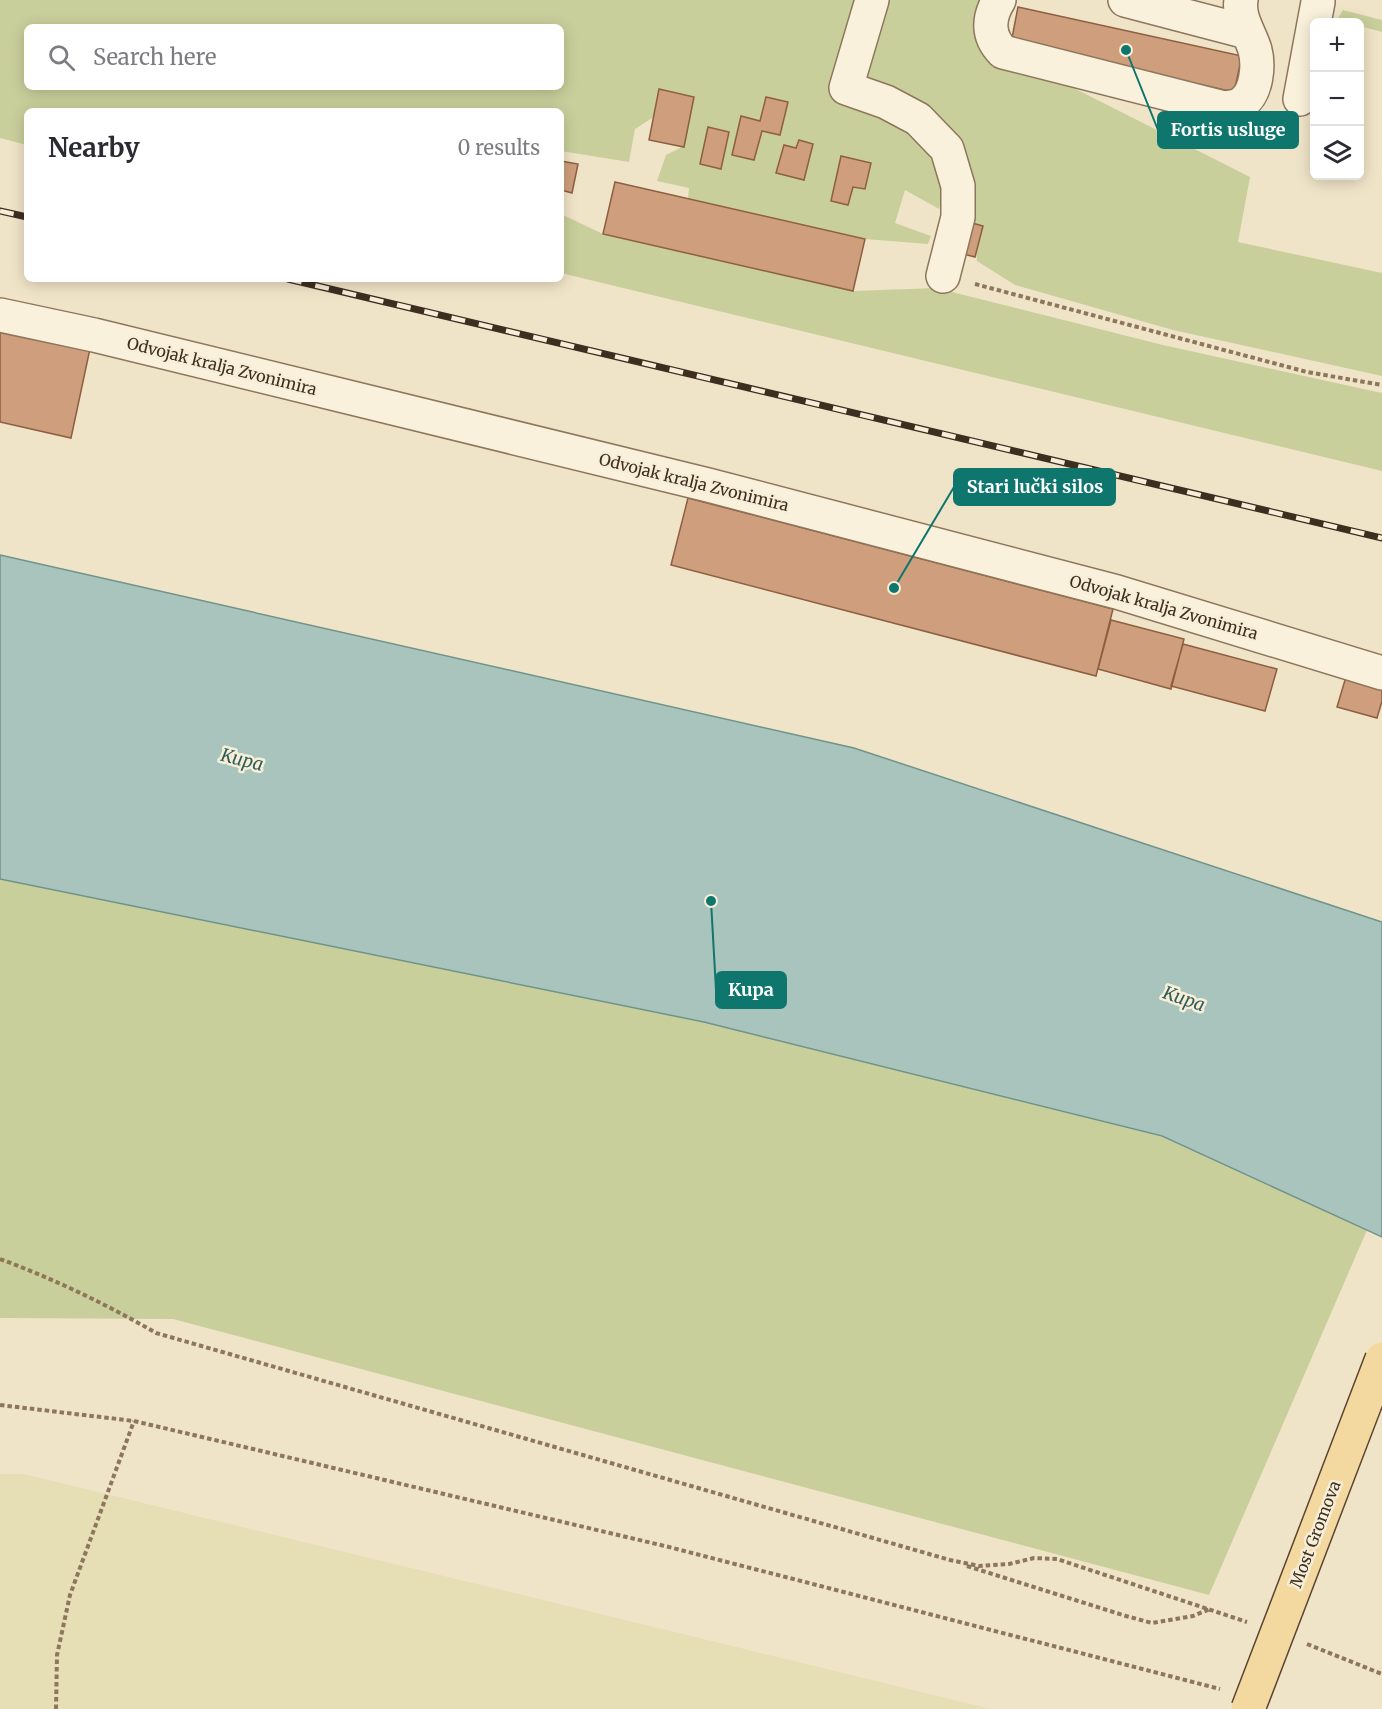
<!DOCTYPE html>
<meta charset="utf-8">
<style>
body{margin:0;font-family:Merriweather,serif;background:#f7f7f7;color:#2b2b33}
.controls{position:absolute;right:18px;top:18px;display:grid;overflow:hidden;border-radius:9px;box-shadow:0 3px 15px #0003}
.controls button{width:54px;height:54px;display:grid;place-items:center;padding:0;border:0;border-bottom:2px solid #e1e1e2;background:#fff;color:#2b2b33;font:30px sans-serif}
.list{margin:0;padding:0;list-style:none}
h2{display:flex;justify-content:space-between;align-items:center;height:78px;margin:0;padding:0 24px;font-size:26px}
h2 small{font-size:20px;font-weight:400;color:#7c7c81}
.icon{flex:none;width:33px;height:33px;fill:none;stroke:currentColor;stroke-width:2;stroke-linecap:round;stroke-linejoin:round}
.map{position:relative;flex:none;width:1382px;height:1709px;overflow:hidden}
.search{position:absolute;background:#fff;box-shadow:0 3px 15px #0003;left:24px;top:24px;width:540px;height:66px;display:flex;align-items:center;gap:15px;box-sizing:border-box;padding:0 21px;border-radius:9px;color:#7c7c81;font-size:22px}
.panel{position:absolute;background:#fff;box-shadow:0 3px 15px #0003;left:24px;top:108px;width:540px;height:174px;border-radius:9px}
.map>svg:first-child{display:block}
.farmland{fill:#e6deb5}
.green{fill:#c9cf9b;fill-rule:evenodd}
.water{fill:#a9c4bc;stroke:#6f938a;stroke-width:1.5}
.building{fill:#cf9f7d;stroke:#8d5f41;stroke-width:1.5}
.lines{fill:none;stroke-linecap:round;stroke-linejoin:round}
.minor-casing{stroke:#8d765c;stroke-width:36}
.path{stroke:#8d765c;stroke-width:4;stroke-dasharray:4.5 3;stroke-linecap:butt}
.minor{stroke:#faf1dc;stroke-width:33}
.rail-casing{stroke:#3d2e20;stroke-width:7}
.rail{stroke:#f7eed8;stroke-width:4.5;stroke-dasharray:14;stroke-linecap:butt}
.major-bridge-casing{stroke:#5b4430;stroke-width:36;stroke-linecap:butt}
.major-bridge{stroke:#f3d9a0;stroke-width:33}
.labels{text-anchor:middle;stroke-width:5;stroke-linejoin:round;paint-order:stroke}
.street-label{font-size:16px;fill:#3d2e20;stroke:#f7eed8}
.water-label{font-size:18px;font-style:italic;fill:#2f5d5a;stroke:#f7eed8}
.leader{fill:none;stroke:#0f766e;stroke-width:2}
.callout-dot{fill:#0f766e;stroke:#f7eed8;stroke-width:2}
.callout{fill:#0f766e;stroke:#0f766e;stroke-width:2}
.callout-label{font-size:18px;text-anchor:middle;font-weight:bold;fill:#fff}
</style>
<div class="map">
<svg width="1382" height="1709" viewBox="0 0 1382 1709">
<rect width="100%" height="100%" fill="#f0e4c8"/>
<path class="farmland" d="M0,1474H24L991,1709H0Z"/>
<path class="green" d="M0,0H863L835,98L911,125L947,176L939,209L905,190L895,223L931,236L928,244L865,239L688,199L689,188L657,181L666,155L684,146L657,115L635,129L629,162L561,151V111H27V145L0,138ZM27,27H561V87H27Z
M890,0H983L979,6L1042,72L1250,177L1238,242L1382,273V376L1173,330L1015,285L977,261L972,212L958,143L862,77Z
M1343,10L1382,20V32L1360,26V22L1337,20Z
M561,214L603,234L853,291L936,288L1163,345L1382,393V471L561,273Z
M0,879L704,1022L1162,1137L1367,1230L1209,1595L173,1319L0,1318Z"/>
<path class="water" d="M0,555L854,748L1382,922V1237L1162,1136L704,1022L0,879Z"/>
<path class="building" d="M1018,7L1242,56L1234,92L1011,43Z
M659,89L694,97L684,147L649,140Z
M766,97L788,102L780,135L762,131L754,160L732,155L741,116L760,121Z
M708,127L729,132L721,169L700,164Z
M799,140L813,144L804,180L776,173L784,145L796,148Z
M841,156L871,163L865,189L853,187L848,205L831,201Z
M561,161L578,164L572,193L561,190Z
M615,182L865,239L853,291L603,234Z
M965,221L983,226L975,257L956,252Z
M0,323L91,344L71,438L0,422Z
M688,498L1113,609L1096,676L671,565Z
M1111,620L1184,639L1171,689L1098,669Z
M1183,644L1277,669L1265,711L1171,686Z
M1348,670L1382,681V701L1377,718L1337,707Z"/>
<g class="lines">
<g class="minor-casing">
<path id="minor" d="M872,0L846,88L886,102L918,119L947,149L958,186V217L943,276
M999,0C988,18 987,36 1003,52L1224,108C1231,107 1237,107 1242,103C1257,93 1259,65 1255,50C1250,33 1238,18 1241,0
M1125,0L1247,32
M1300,99L1318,2
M0,315L94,335L708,485L1117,592L1382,673"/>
</g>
<path class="path" d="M975,284L1307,372L1382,385
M0,1259C54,1279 106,1304 156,1333L950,1560L979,1566L1009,1564L1034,1558L1057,1559L1247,1622
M0,1405L134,1421L669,1547L1220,1689
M967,1566L1126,1616L1152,1623L1193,1616L1210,1609
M1307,1644L1382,1674
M56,1709L57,1655L70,1595L134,1421"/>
<use href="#minor" class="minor"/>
<g class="rail-casing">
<path id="rail" d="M0,211L27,217
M288,279L1382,538"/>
</g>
<use href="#rail" class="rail"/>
<g class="major-bridge-casing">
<path id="major-bridge" d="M1248,1709L1382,1359"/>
</g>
<use href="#major-bridge" class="major-bridge"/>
</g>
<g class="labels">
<g class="street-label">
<text transform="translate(222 366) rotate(14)" y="6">Odvojak kralja Zvonimira</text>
<text transform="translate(694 482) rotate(14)" y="6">Odvojak kralja Zvonimira</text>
<text transform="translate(1164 607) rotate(16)" y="6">Odvojak kralja Zvonimira</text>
<text transform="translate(1315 1534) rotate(-69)" y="6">Most Gromova</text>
</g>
<g class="water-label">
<text transform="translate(242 760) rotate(14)" y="6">Kupa</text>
<text transform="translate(1184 999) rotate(19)" y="6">Kupa</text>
</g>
</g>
<path class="leader" d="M1126 50L1158 130M894 588L954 487M711 901L716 990"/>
<g class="callout-dot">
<circle cx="1126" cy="50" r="6"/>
<circle cx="894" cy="588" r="6"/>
<circle cx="711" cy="901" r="6"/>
</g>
<g class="callout">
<rect x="1158" y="112" width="140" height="36" rx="6"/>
<rect x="954" y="469" width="161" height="36" rx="6"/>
<rect x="716" y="972" width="70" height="36" rx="6"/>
</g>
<g class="callout-label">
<text x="1228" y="136">Fortis usluge</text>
<text x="1035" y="493">Stari lučki silos</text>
<text x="751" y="996">Kupa</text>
</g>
</svg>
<div class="controls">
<button>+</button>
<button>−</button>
<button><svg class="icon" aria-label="layers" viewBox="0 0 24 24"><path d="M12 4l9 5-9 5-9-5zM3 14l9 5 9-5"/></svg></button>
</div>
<div class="search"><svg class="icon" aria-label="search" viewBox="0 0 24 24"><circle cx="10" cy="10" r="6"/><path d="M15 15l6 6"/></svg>Search here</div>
<section class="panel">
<h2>Nearby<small>0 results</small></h2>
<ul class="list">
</ul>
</section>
</div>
